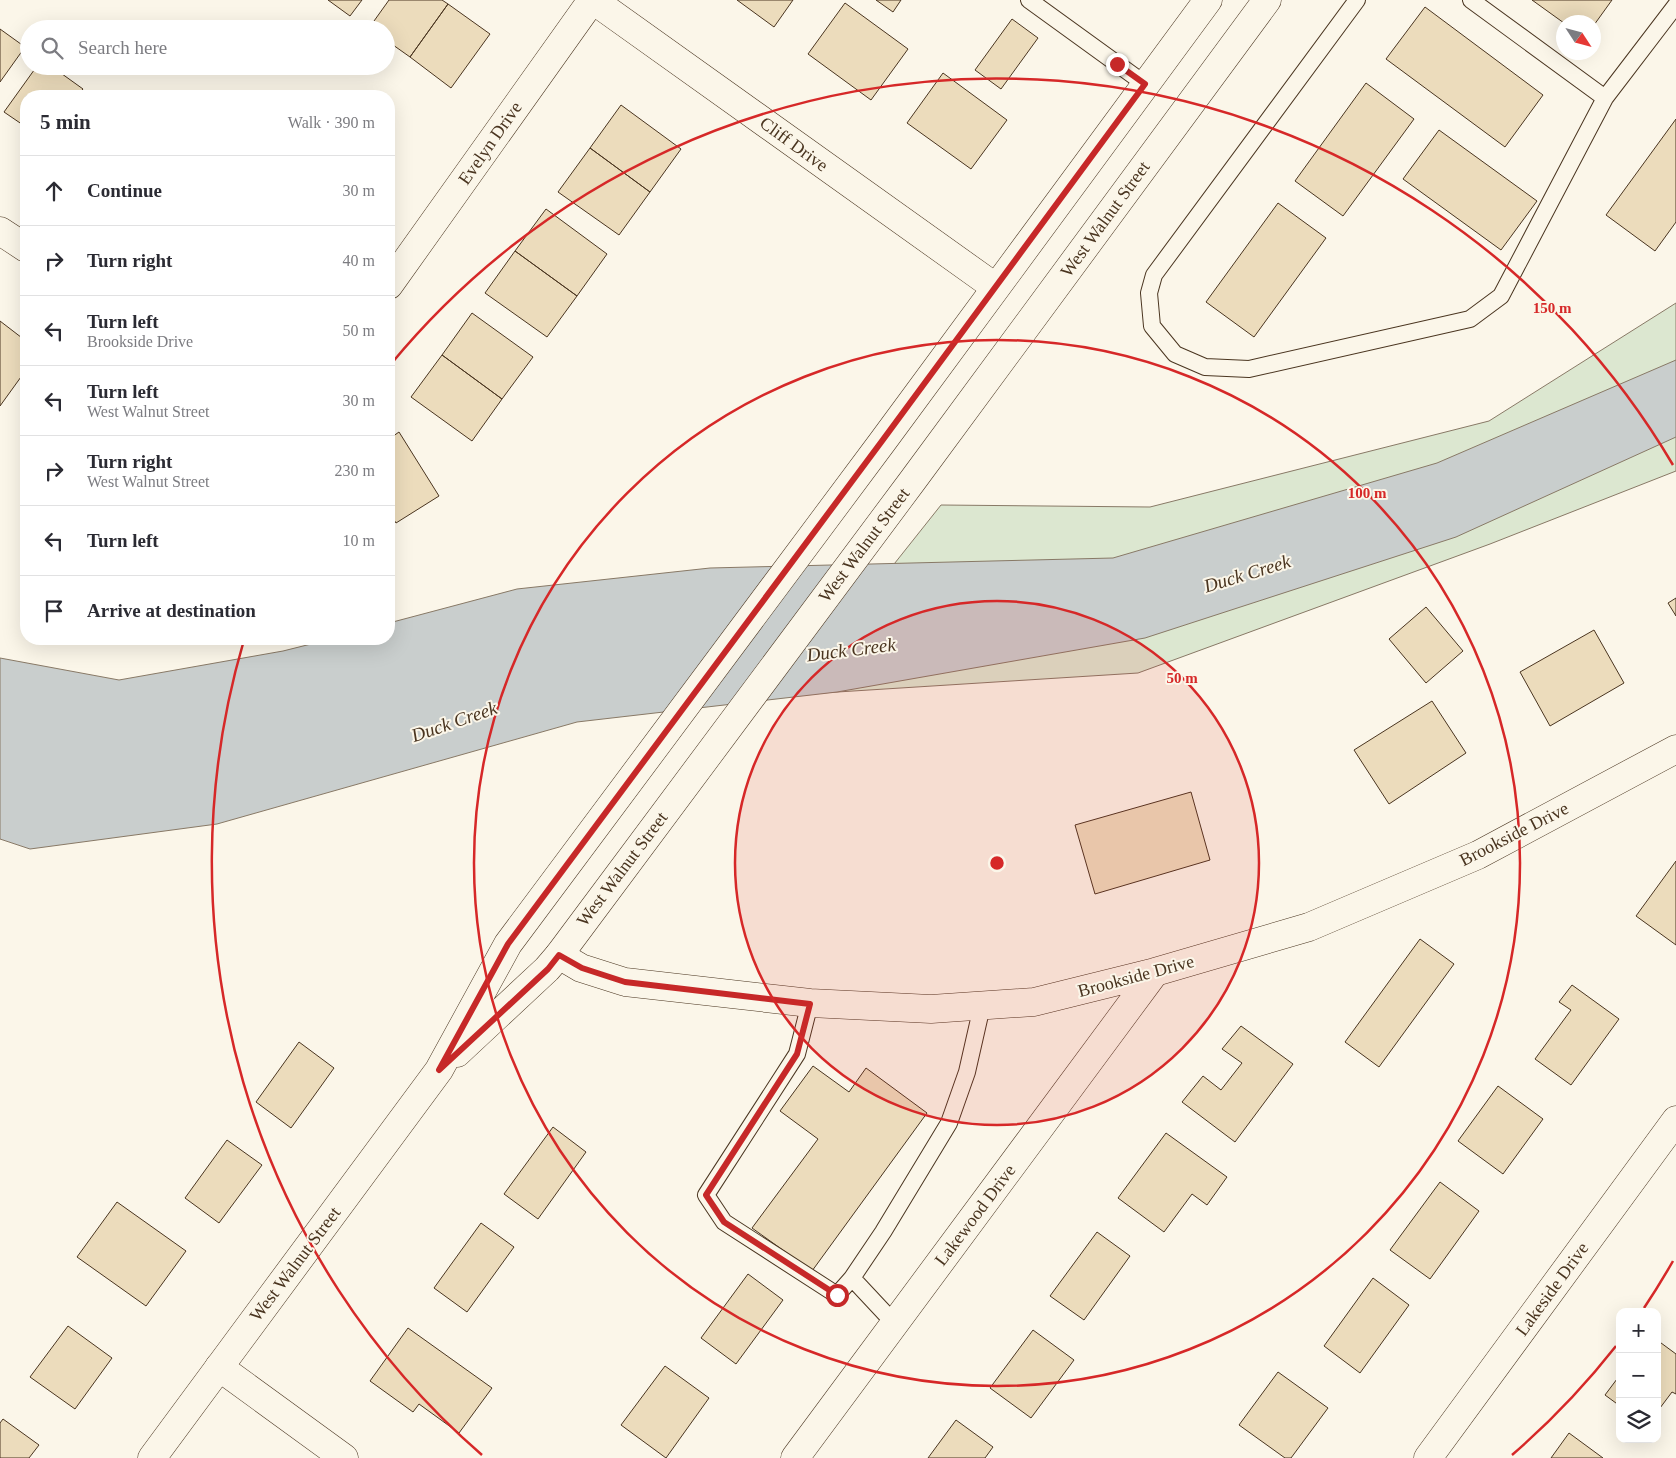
<!DOCTYPE html>
<meta charset="utf-8">
<style>
body{margin:0;font-family:Georgia,serif;background:#f7f7f7;color:#2b2b33}
.controls{position:absolute;right:15px;bottom:15px;display:grid;overflow:hidden;border-radius:10px;box-shadow:0 5px 20px #0002}
.controls button{width:45px;height:45px;display:grid;place-items:center;padding:0;border:0;border-bottom:1px solid #e1e1e2;background:#fff;color:#2b2b33;font:25px sans-serif}
.compass{position:absolute;left:1556px;top:15px;width:45px;height:45px;border-radius:50%;background:#fff;box-shadow:0 5px 20px #0002;rotate:126deg}
.stop{position:absolute;width:15px;height:15px;margin:-11px;border:4px solid #c62828;border-radius:50%;background:#fff}
.stop.end{background:#c62828;border-color:#fff;box-shadow:0 1px 5px #0008}
.list{margin:0;padding:0;list-style:none}
h2{display:flex;justify-content:space-between;align-items:center;height:65px;margin:0;padding:0 20px;font-size:21px}
h2 small{font-size:16px;font-weight:400;color:#7c7c81}
.list li{display:grid;grid-template-columns:32px 1fr auto;gap:15px;align-items:center;box-sizing:border-box;height:70px;padding:0 20px;border-top:1px solid #e1e1e2}
.list b{display:block;font-size:19px;white-space:nowrap}
.list p{margin:0;font-size:16px;white-space:nowrap;color:#7c7c81}
.list em{font-size:16px;font-style:normal;color:#7c7c81}
.icon{flex:none;width:28px;height:28px;fill:none;stroke:currentColor;stroke-width:2;stroke-linecap:round;stroke-linejoin:round}
.map{position:relative;flex:none;width:1676px;height:1458px;overflow:hidden}
.search{position:absolute;background:#fff;box-shadow:0 5px 20px #0002;left:20px;top:20px;width:375px;height:55px;display:flex;align-items:center;gap:12px;box-sizing:border-box;padding:0 18px;border-radius:28px;color:#7c7c81;font-size:19px}
.panel{position:absolute;background:#fff;box-shadow:0 5px 20px #0002;left:20px;top:90px;width:375px;height:555px;border-radius:20px}
.map>svg:first-child{display:block}
.green{fill:#dce7d0;stroke:#887966}
.water{fill:#c9cecd;stroke:#887966}
.building{fill:#ecdcbc;stroke:#4a3520}
.lines{fill:none;stroke-linecap:round;stroke-linejoin:round}
.service-casing{stroke:#4a3520;stroke-width:18}
.minor-casing{stroke:#4a3520;stroke-width:29}
.secondary-casing{stroke:#4a3520;stroke-width:29}
.service{stroke:#fbf6e9;stroke-width:16}
.minor{stroke:#fbf6e9;stroke-width:28}
.secondary{stroke:#fbf6e9;stroke-width:28}
.route{stroke:#c62828;stroke-width:6}
.ring{fill:none;stroke:#d62828;stroke-width:2.5}
.labels{text-anchor:middle;stroke-width:4;stroke-linejoin:round;paint-order:stroke}
.street-label{font-size:18px;fill:#4a3520;stroke:#fbf6e9}
.water-label{font-size:19px;font-style:italic;fill:#4a3520;stroke:#fbf6e9}
.centre{fill:#d62828;stroke:#fbf6e9;stroke-width:2.5}
.ring-label{font-size:15px;text-anchor:middle;font-weight:bold;fill:#d62828;stroke:#fbf6e9;stroke-width:4;stroke-linejoin:round;paint-order:stroke}
</style>
<div class="map">
<svg width="1676" height="1458" viewBox="0 0 1676 1458">
<rect width="100%" height="100%" fill="#fbf6e9"/>
<path class="green" d="M1676,303V471L1490,544L1138,673L790,695L941,505L1150,507L1489,421Z"/>
<path class="water" d="M1676,360V437L1456,537L1145,638L837,692L577,722L217,824L30,849L0,839V658L119,680L283,651L331,639H389V623L517,589L710,568L1113,558L1437,463Z"/>
<path class="building" d="M328,0H362L350,16Z
M389,0H442L448,4L410,57L386,40V29L369,28Z
M737,0H793L774,27Z
M876,0H901L893,12Z
M1532,0H1612L1594,25V22L1564,23Z
M845,3L908,49L871,100L808,54Z
M448,4L490,34L451,88L410,57Z
M1425,7L1543,95L1505,147L1386,59Z
M1012,19L1038,38L1001,89L975,70Z
M0,29L25,47L0,82Z
M37,66H51L83,89L77,96H26V127L4,112Z
M943,73L1007,120L971,169L907,123Z
M1366,83L1414,119L1343,216L1295,181Z
M621,105L681,149L650,192L590,148Z
M1676,119V222L1655,251L1606,215Z
M1439,130L1537,201L1501,250L1403,179Z
M590,148L650,192L619,235L558,192Z
M1278,203L1326,238L1254,337L1206,302Z
M546,209L607,254L577,296L515,251Z
M515,251L577,296L547,337L485,293Z
M472,313L533,357L502,399L442,355Z
M0,321L26,341V370L0,406Z
M442,355L502,399L472,441L411,397Z
M399,432L439,496L396,523L389,512V439Z
M1676,598V616L1668,603Z
M1426,607L1463,651L1426,683L1389,639Z
M1594,630L1624,683L1550,726L1520,672Z
M1432,701L1466,753L1389,804L1354,750Z
M1191,792L1210,860L1095,894L1075,825Z
M1676,861V945L1636,916Z
M1420,939L1454,964L1379,1067L1345,1042Z
M1572,985L1619,1019L1571,1085L1535,1059L1571,1010L1559,1002Z
M1241,1026L1293,1064L1235,1142L1182,1102L1203,1076L1221,1090L1242,1063L1222,1049Z
M299,1042L334,1068L291,1128L256,1102Z
M813,1066L849,1092L866,1068L927,1113L812,1271L752,1228L818,1139L780,1111Z
M1498,1086L1543,1119L1503,1174L1458,1141Z
M553,1127L586,1152L538,1219L504,1194Z
M1166,1133L1227,1177L1207,1205L1192,1194L1164,1232L1118,1198Z
M227,1140L262,1165L219,1223L185,1198Z
M1440,1182L1479,1211L1430,1279L1390,1250Z
M117,1202L186,1251L146,1306L77,1257Z
M481,1223L514,1247L467,1312L434,1288Z
M1097,1232L1130,1256L1084,1320L1050,1296Z
M748,1274L783,1300L736,1364L701,1338Z
M1373,1278L1409,1305L1360,1373L1324,1346Z
M68,1326L112,1358L75,1409L30,1377Z
M408,1328L492,1388L459,1433L419,1404L413,1412L370,1381Z
M1033,1330L1074,1360L1031,1418L990,1388Z
M1657,1340L1676,1354V1394L1672,1392L1657,1412Z
M665,1366L709,1398L666,1458L621,1425Z
M1278,1372L1328,1408L1291,1458H1285L1239,1425Z
M1620,1375V1406L1605,1395Z
M3,1419L39,1445L29,1458H0V1423Z
M956,1420L993,1447L985,1458H928Z
M1569,1433L1603,1458H1551Z"/>
<g class="lines">
<g class="service-casing">
<path id="service" d="M1029,0L1145,84
M1357,0L1154,275L1149,293L1152,326L1175,354L1205,367L1249,369L1470,319L1501,296L1605,98L1676,5
M1471,0L1605,98
M810,1003L797,1054L706,1195L724,1222L837,1295L852,1278
M895,1324L852,1278L883,1232L949,1123L967,1072L982,1006"/>
</g>
<g class="minor-casing">
<path id="minor" d="M593,0L995,287
M0,231L26,248
M389,285L592,0
M559,955L581,968L625,982L810,1003L931,1009L1034,1002L1155,972L1309,927L1478,855L1676,749
M219,1367L344,1458
M795,1458L1155,972
M1428,1458L1676,1120"/>
</g>
<g class="secondary-casing">
<path id="secondary" d="M457,1053L547,969L559,955L913,480L1267,0
M152,1458L439,1070L508,944L883,441L1208,0"/>
</g>
<use href="#service" class="service"/>
<use href="#minor" class="minor"/>
<use href="#secondary" class="secondary"/>
</g>
<g class="lines">
<path class="route" d="M837,1295L724,1222L706,1195L797,1054L810,1004L625,982L582,968L559,955L548,969L439,1070L508,944L882,441L1145,84L1117,64"/>
</g>
<circle cx="997" cy="863" r="262" fill="#d62828" fill-opacity=".12"/>
<g class="ring">
<circle cx="997" cy="863" r="262"/>
<circle cx="997" cy="863" r="523"/>
<path d="M1673 1261A785 785 0 0 1 1644 1308M1616 1346A785 785 0 0 1 1512 1455M482 1455A785 785 0 0 1 244 640M391 364A785 785 0 0 1 1673 465"/>
</g>
<g class="labels">
<g class="street-label">
<text transform="translate(490 143) rotate(-55)" y="6">Evelyn Drive</text>
<text transform="translate(794 144) rotate(36)" y="6">Cliff Drive</text>
<text transform="translate(1105 219) rotate(-54)" y="6">West Walnut Street</text>
<text transform="translate(864 545) rotate(-53)" y="6">West Walnut Street</text>
<text transform="translate(1514 834) rotate(-27)" y="6">Brookside Drive</text>
<text transform="translate(622 869) rotate(-53)" y="6">West Walnut Street</text>
<text transform="translate(1136 976) rotate(-15)" y="6">Brookside Drive</text>
<text transform="translate(975 1215) rotate(-53)" y="6">Lakewood Drive</text>
<text transform="translate(295 1264) rotate(-53)" y="6">West Walnut Street</text>
<text transform="translate(1552 1289) rotate(-54)" y="6">Lakeside Drive</text>
</g>
<g class="water-label">
<text transform="translate(1247 573) rotate(-17)" y="7">Duck Creek</text>
<text transform="translate(851 649) rotate(-7)" y="7">Duck Creek</text>
<text transform="translate(454 721) rotate(-19)" y="7">Duck Creek</text>
</g>
</g>
<circle cx="997" cy="863" r="8" class="centre"/>
<g class="ring-label">
<text x="1552" y="313">150 m</text>
<text x="1367" y="498">100 m</text>
<text x="1182" y="683">50 m</text>
</g>
</svg>
<div class="controls">
<button>+</button>
<button>−</button>
<button><svg class="icon" aria-label="layers" viewBox="0 0 24 24"><path d="M12 4l9 5-9 5-9-5zM3 14l9 5 9-5"/></svg></button>
</div>
<svg class="compass" viewBox="-18 -18 36 36"><path d="M0-13l5 13h-10z" fill="#e53935"/><path d="M0 13l5-13h-10z" fill="#7c7c81"/></svg>
<div class="stop" style="left:837px;top:1295px"></div>
<div class="stop end" style="left:1117px;top:64px"></div>
<div class="search"><svg class="icon" aria-label="search" viewBox="0 0 24 24"><circle cx="10" cy="10" r="6"/><path d="M15 15l6 6"/></svg>Search here</div>
<section class="panel">
<h2>5 min<small>Walk · 390 m</small></h2>
<ul class="list">
<li><svg class="icon" aria-label="ahead" viewBox="0 0 24 24"><path d="M12 20V5M6 11l6-6 6 6"/></svg><div><b>Continue</b></div><em>30 m</em></li>
<li><svg class="icon" aria-label="right" viewBox="0 0 24 24"><path d="M7 20v-9h11M14 6l5 5-5 5"/></svg><div><b>Turn right</b></div><em>40 m</em></li>
<li><svg class="icon" aria-label="left" viewBox="0 0 24 24"><path d="M17 20v-9H6M10 6l-5 5 5 5"/></svg><div><b>Turn left</b><p>Brookside Drive</p></div><em>50 m</em></li>
<li><svg class="icon" aria-label="left" viewBox="0 0 24 24"><path d="M17 20v-9H6M10 6l-5 5 5 5"/></svg><div><b>Turn left</b><p>West Walnut Street</p></div><em>30 m</em></li>
<li><svg class="icon" aria-label="right" viewBox="0 0 24 24"><path d="M7 20v-9h11M14 6l5 5-5 5"/></svg><div><b>Turn right</b><p>West Walnut Street</p></div><em>230 m</em></li>
<li><svg class="icon" aria-label="left" viewBox="0 0 24 24"><path d="M17 20v-9H6M10 6l-5 5 5 5"/></svg><div><b>Turn left</b></div><em>10 m</em></li>
<li><svg class="icon" aria-label="arrive" viewBox="0 0 24 24"><path d="M6 21V4h12l-3 4 3 4H6"/></svg><div><b>Arrive at destination</b></div></li>
</ul>
</section>
</div>
